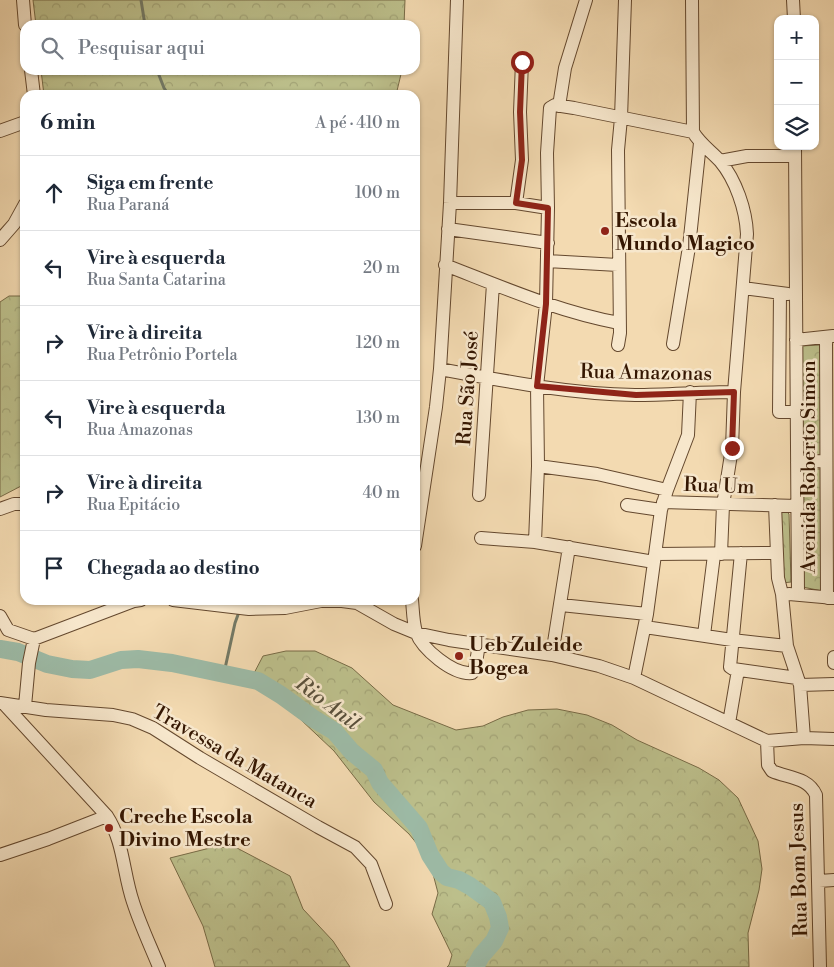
<!DOCTYPE html>
<html lang="pt">
<meta charset="utf-8">
<style>
body{margin:0;font-family:"Libre Bodoni",serif;background:#f6f6f7;color:#1f2937}
.controls{position:absolute;right:15px;top:15px;display:grid;overflow:hidden;border-radius:10px;box-shadow:0 1px 4px #0004}
.controls button{width:45px;height:45px;display:grid;place-items:center;padding:0;border:0;border-bottom:1px solid #e0e1e3;background:#fff;color:#1f2937;font:25px sans-serif}
.stop{position:absolute;width:15px;height:15px;margin:-11px;border:4px solid #8f2418;border-radius:50%;background:#fff}
.stop.end{background:#8f2418;border-color:#fff;box-shadow:0 1px 5px #0008}
.list{margin:0;padding:0;list-style:none}
h2{display:flex;justify-content:space-between;align-items:center;height:65px;margin:0;padding:0 20px;font-size:21px}
h2 small{font-size:16px;font-weight:400;color:#747a83}
.list li{display:grid;grid-template-columns:32px 1fr auto;gap:15px;align-items:center;box-sizing:border-box;height:75px;padding:0 20px;border-top:1px solid #e0e1e3}
.list b{display:block;font-size:19px;white-space:nowrap}
.list p{margin:0;font-size:16px;white-space:nowrap;color:#747a83}
.list em{font-size:16px;font-style:normal;color:#747a83}
.icon{flex:none;width:28px;height:28px;fill:none;stroke:currentColor;stroke-width:2;stroke-linecap:round;stroke-linejoin:round}
.map{position:relative;flex:none;width:834px;height:967px;overflow:hidden}
.search{position:absolute;background:#fff;box-shadow:0 1px 4px #0004;left:20px;top:20px;width:400px;height:55px;display:flex;align-items:center;gap:12px;box-sizing:border-box;padding:0 18px;border-radius:15px;color:#747a83;font-size:19px}
.panel{position:absolute;background:#fff;box-shadow:0 1px 4px #0004;left:20px;top:90px;width:400px;height:515px;border-radius:15px}
.map>svg:first-child{display:block}
.forest{fill:url(#forest-crowns);stroke:#786b46}
.lines{fill:none;stroke-linecap:round;stroke-linejoin:round}
.stream{stroke:#737965;stroke-width:3}
.river{stroke:#9dbba7;stroke-width:18}
.minor-casing{stroke:#64482e;stroke-width:14}
.minor{stroke:#f7e7cc;stroke-width:12}
.route{stroke:#8f2418;stroke-width:6}
.poi-dot{fill:#8f2418;stroke:#f7e7cc;stroke-width:2}
.labels{text-anchor:middle;stroke-width:5;stroke-linejoin:round;paint-order:stroke}
.poi-label{font-size:20px;font-weight:bold;fill:#351702;stroke:#f7e7cc;text-anchor:start}
.street-label{font-size:20px;fill:#351702;stroke:#f7e7cc}
.water-label{font-size:21px;font-style:italic;fill:#59503c;stroke:#f7e7cc}
</style>
<div class="map">
<svg width="834" height="967" viewBox="0 0 834 967">
<defs>
<pattern id="forest-crowns" width="20" height="18" patternUnits="userSpaceOnUse" patternTransform="scale(1.25)"><rect width="20" height="18" fill="#bcbf8b"/><path d="M2 6a3 3 0 1 1 6 0M12 15a3 3 0 1 1 6 0" fill="none" stroke="#a2a376"/></pattern>
</defs>
<rect width="100%" height="100%" fill="#f3dab1"/>
<filter id="stains"><feTurbulence type="fractalNoise" baseFrequency=".004" numOctaves="4"/><feColorMatrix values="0 0 0 0 .2 0 0 0 0 .09 0 0 0 0 .02 0 0 0 .5 -.17"/></filter>
<radialGradient id="worn" r=".72"><stop offset=".6" stop-color="#630" stop-opacity="0"/><stop offset="1" stop-color="#630" stop-opacity=".3"/></radialGradient>
<path class="forest" d="M33,0H405L404,25H36Z
M41,70H402L396,95H44Z
M9,296H25V484L0,497V302Z
M820,345L821,455H801V346Z
M802,469H821L822,591L803,587Z
M781,512H787L789,514L791,582L782,583Z
M286,651H315L352,668L393,705L456,730L483,726L503,717L528,710L557,709L587,715L612,725L637,740L699,768L719,780L738,798L758,841L762,869L759,890L748,933L749,967H447L449,965L452,955L432,914L438,893L432,870L422,850L409,834L374,802L334,751L299,718L260,689L251,679L263,656Z
M214,847L237,848L290,876L303,909L333,941L350,967H215L203,926L170,858Z"/>
<g class="lines">
<path class="stream" d="M141,0L145,25
M157,70L164,88L169,95
M224,673L235,623L239,612"/>
<path class="river" d="M0,649L18,652L47,664L72,669L90,670L121,660L138,659L172,663L258,681L281,695L314,719L334,731L352,752L374,770L380,783L419,828L430,855L441,872L447,877L459,880L470,886L492,902L498,917L500,928L494,941L481,956L475,967"/>
<g class="minor-casing">
<path id="minor" d="M23,0L25,25
M692,0L693,132C701,145 710,150 720,161C736,180 746,210 747,234L734,392L732,448L723,505L721,554
M793,0L794,19
M31,70L34,95
M559,106L565,68L586,0
M0,131L25,122
M795,146L798,595
M720,161L747,156H795
M450,203H516L548,208
M516,203L522,160L520,112L522,62
M448,229L548,243
M0,240L14,224L25,204
M547,261L618,265
M445,265C502,287 559,312 619,323
M743,288L788,294
M780,293L779,412H797
M826,337L827,598
M796,340L833,336
M673,344L689,247L700,143
M618,345L620,333L618,150L621,118L625,0
M440,369C504,381 570,394 635,395C668,395 701,392 734,392
M797,462L826,461
M538,466L597,474L667,490
M479,495L493,284
M663,502L797,506
M627,505L661,510
M775,505L778,578L782,594L787,646L800,685L804,738
M0,509L14,504H25
M481,538L535,542L654,562
M535,542L538,466L537,386L546,304L548,208L547,153L550,108L555,105L574,108L693,132
M415,546L436,407L440,369L450,203L457,0
M741,553L730,667L733,669L797,678
M656,554L777,553
M789,594L834,598
M173,600L249,609L285,608L321,601H342L357,603L394,624L416,633L449,640L552,655L599,666L634,678L767,741L804,738L834,739
M412,600C413,610 413,622 416,632C422,649 453,675 472,673L475,669L479,644
M561,605L647,614
M0,616L8,630L34,639
M645,627L732,640L787,646
M704,635L714,555
M552,655L569,547
M834,657V663
M634,678L647,614L661,510L667,490L688,435L690,392
M800,685L834,684
M0,703L46,710L113,715L132,719L153,728L200,758L318,827L355,847L371,864L386,904
M4,704L107,816C124,842 123,873 133,902C140,924 150,945 159,967
M25,706L29,663L34,639L134,601L141,600
M729,723L738,670
M767,741L768,765L772,771C788,778 808,777 816,795L820,967
M0,855L48,839L107,816
M819,881L834,880"/>
</g>
<use href="#minor" class="minor"/>
</g>
<g class="lines">
<path class="route" d="M522,62L520,112L522,160L516,203L548,208L546,304L537,386L636,395L734,392L732,448"/>
</g>
<g class="poi-dot">
<circle cx="605" cy="231" r="5"/>
<circle cx="459" cy="656" r="5"/>
<circle cx="109" cy="828" r="5"/>
</g>
<g class="labels">
<g class="poi-label">
<text x="615" y="227">Escola<tspan x="615" dy="23">Mundo Magico</tspan></text>
<text x="469" y="651">Ueb Zuleide<tspan x="469" dy="23">Bogea</tspan></text>
<text x="119" y="823">Creche Escola<tspan x="119" dy="23">Divino Mestre</tspan></text>
</g>
<g class="street-label">
<text transform="translate(646 372) rotate(1)" y="7">Rua Amazonas</text>
<text transform="translate(467 388) rotate(-86)" y="7">Rua São José</text>
<text transform="translate(808 467) rotate(-90)" y="7">Avenida Roberto Simon</text>
<text transform="translate(719 485) rotate(2)" y="7">Rua Um</text>
<text transform="translate(235 756) rotate(30)" y="7">Travessa da Matanca</text>
<text transform="translate(798 870) rotate(-92)" y="7">Rua Bom Jesus</text>
</g>
<g class="water-label">
<text transform="translate(328 703) rotate(37)" y="7">Rio Anil</text>
</g>
</g>
<rect width="100%" height="100%" filter="url(#stains)"/>
<rect width="100%" height="100%" fill="url(#worn)"/>
</svg>
<div class="controls">
<button>+</button>
<button>−</button>
<button><svg class="icon" aria-label="layers" viewBox="0 0 24 24"><path d="M12 4l9 5-9 5-9-5zM3 14l9 5 9-5"/></svg></button>
</div>
<div class="stop" style="left:522px;top:62px"></div>
<div class="stop end" style="left:732px;top:448px"></div>
<div class="search"><svg class="icon" aria-label="search" viewBox="0 0 24 24"><circle cx="10" cy="10" r="6"/><path d="M15 15l6 6"/></svg>Pesquisar aqui</div>
<section class="panel">
<h2>6 min<small>A pé · 410 m</small></h2>
<ul class="list">
<li><svg class="icon" aria-label="ahead" viewBox="0 0 24 24"><path d="M12 20V5M6 11l6-6 6 6"/></svg><div><b>Siga em frente</b><p>Rua Paraná</p></div><em>100 m</em></li>
<li><svg class="icon" aria-label="left" viewBox="0 0 24 24"><path d="M17 20v-9H6M10 6l-5 5 5 5"/></svg><div><b>Vire à esquerda</b><p>Rua Santa Catarina</p></div><em>20 m</em></li>
<li><svg class="icon" aria-label="right" viewBox="0 0 24 24"><path d="M7 20v-9h11M14 6l5 5-5 5"/></svg><div><b>Vire à direita</b><p>Rua Petrônio Portela</p></div><em>120 m</em></li>
<li><svg class="icon" aria-label="left" viewBox="0 0 24 24"><path d="M17 20v-9H6M10 6l-5 5 5 5"/></svg><div><b>Vire à esquerda</b><p>Rua Amazonas</p></div><em>130 m</em></li>
<li><svg class="icon" aria-label="right" viewBox="0 0 24 24"><path d="M7 20v-9h11M14 6l5 5-5 5"/></svg><div><b>Vire à direita</b><p>Rua Epitácio</p></div><em>40 m</em></li>
<li><svg class="icon" aria-label="arrive" viewBox="0 0 24 24"><path d="M6 21V4h12l-3 4 3 4H6"/></svg><div><b>Chegada ao destino</b></div></li>
</ul>
</section>
</div>
